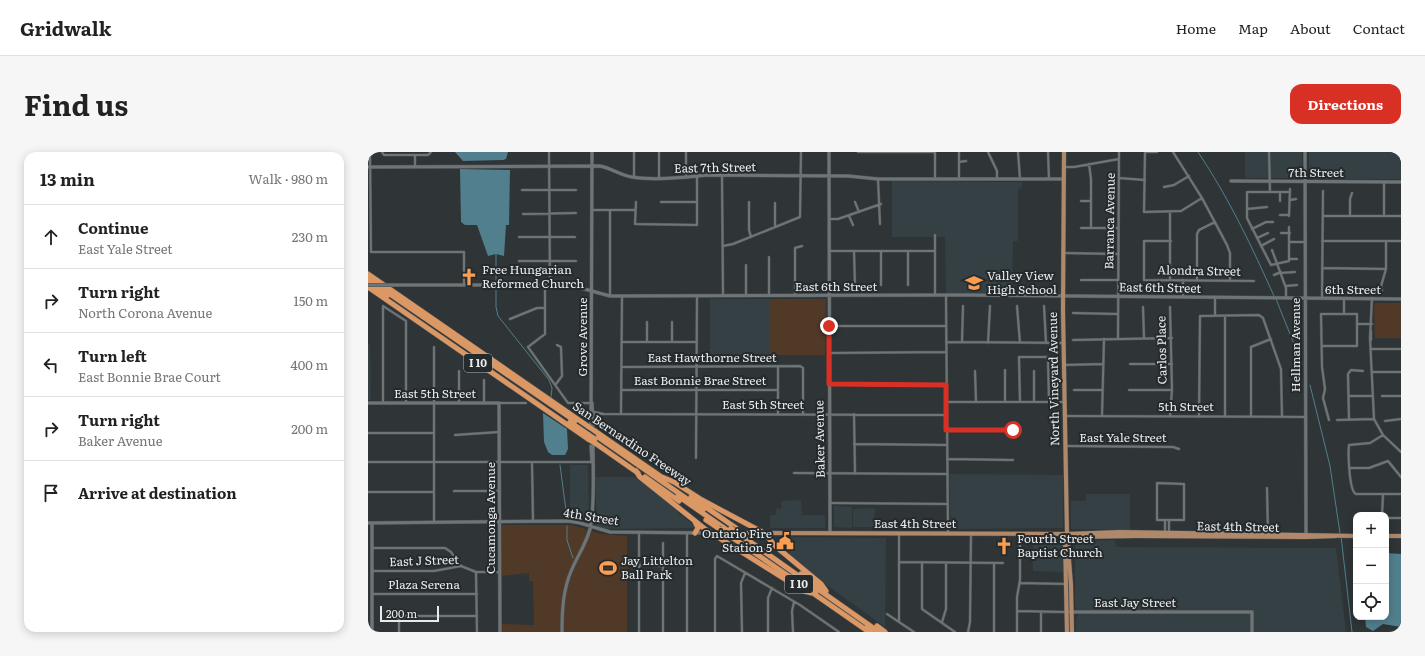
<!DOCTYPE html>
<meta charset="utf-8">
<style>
body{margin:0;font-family:Literata,serif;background:#f6f6f6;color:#222}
.controls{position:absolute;right:12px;bottom:12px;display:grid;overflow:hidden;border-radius:8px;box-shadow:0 2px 10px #0003}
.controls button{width:36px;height:36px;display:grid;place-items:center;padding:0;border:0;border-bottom:1px solid #e0e0e0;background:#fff;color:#222;font:20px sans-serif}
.scale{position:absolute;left:12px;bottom:10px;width:59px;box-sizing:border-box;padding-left:4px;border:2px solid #e8ebec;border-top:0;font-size:11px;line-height:14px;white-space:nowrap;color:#e8ebec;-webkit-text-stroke:3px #252a2c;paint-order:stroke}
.stop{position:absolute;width:12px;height:12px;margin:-9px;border:3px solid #d93025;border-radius:50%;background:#fff}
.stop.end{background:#d93025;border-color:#fff;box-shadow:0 1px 4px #0008}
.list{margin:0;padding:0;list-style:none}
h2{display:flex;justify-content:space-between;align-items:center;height:52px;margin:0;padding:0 16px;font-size:17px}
h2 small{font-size:13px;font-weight:400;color:#767676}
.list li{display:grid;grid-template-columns:26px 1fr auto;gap:12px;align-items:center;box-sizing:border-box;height:64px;padding:0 16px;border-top:1px solid #e0e0e0}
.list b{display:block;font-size:15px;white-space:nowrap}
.list p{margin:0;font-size:13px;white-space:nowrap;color:#767676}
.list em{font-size:13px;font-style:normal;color:#767676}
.icon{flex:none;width:22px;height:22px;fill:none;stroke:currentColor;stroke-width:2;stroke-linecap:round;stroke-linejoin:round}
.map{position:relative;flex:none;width:1033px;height:480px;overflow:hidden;border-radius:12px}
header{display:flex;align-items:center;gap:24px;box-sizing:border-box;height:56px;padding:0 20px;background:#fff;border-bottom:1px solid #e0e0e0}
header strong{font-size:19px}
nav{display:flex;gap:22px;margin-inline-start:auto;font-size:14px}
.intro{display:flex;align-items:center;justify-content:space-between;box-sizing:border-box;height:96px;padding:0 24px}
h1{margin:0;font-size:28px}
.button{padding:10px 18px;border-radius:12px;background:#d93025;color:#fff;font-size:14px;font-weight:700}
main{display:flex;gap:24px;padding:0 24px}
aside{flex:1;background:#fff;border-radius:12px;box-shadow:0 2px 10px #0003}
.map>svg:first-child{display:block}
.built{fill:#344043}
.green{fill:#513928}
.water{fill:#517f8d}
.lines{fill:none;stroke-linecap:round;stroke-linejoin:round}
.stream{stroke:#517f8d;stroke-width:1}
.street-casing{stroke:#4d5254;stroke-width:3}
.secondary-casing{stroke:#4d5254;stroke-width:4}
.primary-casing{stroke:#4d5254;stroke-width:5}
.highway-casing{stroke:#4d5254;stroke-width:6}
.street{stroke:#6f7476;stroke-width:2}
.secondary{stroke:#6f7476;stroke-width:3}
.primary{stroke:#b0896b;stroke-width:4}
.highway{stroke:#db9764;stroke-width:5}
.secondary-bridge-casing{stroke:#4d5254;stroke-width:4;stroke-linecap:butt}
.highway-bridge-casing{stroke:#4d5254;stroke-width:6;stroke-linecap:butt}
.secondary-bridge{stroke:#6f7476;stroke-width:3}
.highway-bridge{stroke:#db9764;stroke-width:5}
.route{stroke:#d93025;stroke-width:5}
.labels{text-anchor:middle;stroke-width:4;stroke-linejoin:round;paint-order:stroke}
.shield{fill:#252a2c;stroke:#aeb1b2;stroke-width:1}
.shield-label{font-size:11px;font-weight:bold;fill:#e8ebec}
.street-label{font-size:12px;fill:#e8ebec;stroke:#252a2c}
.poi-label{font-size:12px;fill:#e8ebec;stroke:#252a2c;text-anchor:start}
</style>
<header>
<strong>Gridwalk</strong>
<nav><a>Home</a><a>Map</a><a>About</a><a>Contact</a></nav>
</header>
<div class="intro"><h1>Find us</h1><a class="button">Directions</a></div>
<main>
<aside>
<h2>13 min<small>Walk · 980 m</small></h2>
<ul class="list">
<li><svg class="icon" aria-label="ahead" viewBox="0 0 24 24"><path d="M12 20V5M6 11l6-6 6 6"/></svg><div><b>Continue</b><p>East Yale Street</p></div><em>230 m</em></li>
<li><svg class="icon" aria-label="right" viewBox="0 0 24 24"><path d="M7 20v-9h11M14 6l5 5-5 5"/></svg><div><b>Turn right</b><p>North Corona Avenue</p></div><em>150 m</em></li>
<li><svg class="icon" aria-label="left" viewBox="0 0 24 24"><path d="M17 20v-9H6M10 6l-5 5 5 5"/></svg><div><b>Turn left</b><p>East Bonnie Brae Court</p></div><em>400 m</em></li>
<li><svg class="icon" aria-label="right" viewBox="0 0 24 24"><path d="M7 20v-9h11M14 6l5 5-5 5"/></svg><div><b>Turn right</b><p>Baker Avenue</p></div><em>200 m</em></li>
<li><svg class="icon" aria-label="arrive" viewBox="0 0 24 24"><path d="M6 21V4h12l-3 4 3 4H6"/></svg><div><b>Arrive at destination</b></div></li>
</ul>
</aside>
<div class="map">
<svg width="1033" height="480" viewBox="0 0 1033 480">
<rect width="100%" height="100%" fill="#2f3436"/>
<path class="built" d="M877,0H934V26H877Z
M941,0H1033V27H941Z
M524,29L654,30V35L650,38V89H645L644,142L578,141L577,85H524Z
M342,147H401V203L342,202Z
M0,192H2L3,248H0Z
M202,313H220L221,367H202Z
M581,322L695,323V376L583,377Z
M227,325H267L310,357L311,363L315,364L326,374V376L236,377L229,374Z
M718,342H762V378L703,377V349H718Z
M433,348L434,363H457V376H402V363H408V356L413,357V349Z
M466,354L484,355V376L466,375Z
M507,356L506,375H485V357Z
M422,385L518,386L517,475L453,429L422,404Z
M665,386L695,389V420L665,419Z
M747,388L748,395L968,396L978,480H708V467L710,463L707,454V392L711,389Z"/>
<path class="green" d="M401,147H458L457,203H401Z
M1008,151H1033V186H1007L1006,153Z
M134,373H204L233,382L259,384V480H134V472L166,473L165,429H161V421L134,424Z"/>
<path class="water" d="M87,0H140L138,7L135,8L95,9Z
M92,17L142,18L141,73H138L136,104L128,102L120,104L109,73H97L93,70Z
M175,261L199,277L200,297L197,303H184L180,300L176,290Z
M1018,401L1033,402V475L1015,472L1005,479L998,475L997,465H1018Z"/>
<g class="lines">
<path class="stream" d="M830,0C861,46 884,95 906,144
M128,132V102
M128,135V155L130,164L181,228L184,236L183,245
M908,147L934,212
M942,233L962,314L972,381
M192,313L199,366
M199,374V388L205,406
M973,384L984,480"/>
<g class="street-casing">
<path id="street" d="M2,0L3,100H96V133
M14,0L16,3H60L63,0
M181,0L182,133
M490,0H567
M567,0V27
M620,0L629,19V26
M650,0L652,27
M680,0L681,27
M777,0L776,60L813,59L834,46
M777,0H789
M805,0L834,46L859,93L862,101V129
M901,0L902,40
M591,10L598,9
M721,12L723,27V76
M47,15V3
M696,15H706L751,7
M354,24L355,143
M266,25V0
M318,25V0
M291,26V0
M751,26L777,28
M510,27L512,72
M591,27V0
M1016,30V64
M796,35L806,33L821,24
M154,38H208
M912,40V49
M922,48L928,47
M713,49H723
M268,50L267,72L329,73V25
M293,50H329
M381,50V78L383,85
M487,50L491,60
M407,51V75
M879,57L899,55
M224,58H267
M155,62L208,61
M912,63H921
M481,64L485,73
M921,64L922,37
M955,64H1033
M982,64V47L984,41
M462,67H470L513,52
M921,75V109L903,113L879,66V40H922
M713,76H749
M884,77L898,70H905
M913,81H922
M567,83V143
M151,85H207
M889,86L900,81
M803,89H776V128L886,129
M954,89H1033
M922,90H937
M355,94L365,92L432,65L433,0
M893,94L906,87
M904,98L918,136V146
M461,99H567
M486,99L487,134
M513,99V133
M540,99V133
M696,101L749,102
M401,105V143
M921,107H929
M151,109H208
M378,113V143
M954,116L1018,117
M913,121L927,120
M906,123L913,120
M713,128H750
M802,128V61
M815,128V145
M829,128V82L831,78L847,70
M177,133V182L160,195L200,251H224
M918,134L929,133
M1014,138L1013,134L1018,117V89
M427,143V96L434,94
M242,144V58
M578,144L580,381
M847,146V163
M954,146L955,39
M976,146V162
M1004,146L1002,186L1006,267L1015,283L1033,300
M15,154L38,169V251
M15,154V251
M649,154L652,191
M676,154L678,191
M775,155L776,186
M802,155L804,238L802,264
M705,161L749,162
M142,167L169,156H176
M279,170V190
M989,172H1004
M462,174H578
M1003,179V188
M750,187L751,0
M705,188L804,186
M254,190H329
M304,190V170
M578,190L696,191
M594,190L595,154
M620,191L622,154
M954,194H989V162H953L954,215L957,237L955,246L961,268
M66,195V370
M1004,197H1033
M462,201L578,200
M762,212H804
M696,213L735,212
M254,215L432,214L435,216V262
M637,218V250
M91,219V251
M607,219L608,250
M666,219V250
M1004,220H1033
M116,228V251
M188,232L194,224L193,195L189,193
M461,232L578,233
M254,238H410
M706,238H734
M761,238H804
M981,244H1004
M1014,244H1033
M578,250H697
M652,250L651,205H680L681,250
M131,251H158
M226,260L236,262L578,263
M253,262L254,144
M410,262V215
M486,262L487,322
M225,263L234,262
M697,264L938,265
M734,264L736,187
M857,264V164
M883,264V195L903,187
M831,265L832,164L891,163L895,166L913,217L914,265
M969,268L1006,267
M981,268L980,222L983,218L995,219
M1017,269L1033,267
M578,278H645
M0,281H66
M87,283L131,280
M1015,283L1002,291L981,293C980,302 981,339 988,342H1033
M486,292L579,293
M698,294L805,295L811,297
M328,306L329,144
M579,307L645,308
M0,310H224
M164,310L165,369
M981,316H1001L1020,309L1033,325
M426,321L578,322
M789,331L816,332V368H789Z
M899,336L900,382
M86,339H131
M0,340H66
M462,351L580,352
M1014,363L1015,343
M1018,366H1033
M797,369V381
M801,369V380
M271,380V480
M319,381V480
M531,381V470
M295,391V480
M4,396H77L83,400L93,414
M531,410L635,411
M554,411V457L587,480
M626,411V480
M271,413L295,414
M4,419H66L93,414L108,420H132
M108,420L109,480
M652,431L698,432
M4,442H109
M649,459L698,460
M673,460V480
M519,462L546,480
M574,470L578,457V411
M31,480V464H109
M347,480V407L349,404L432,453L471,480
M374,480L373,431L377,421
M400,480V446L404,436
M425,480L424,459L426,450
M600,480L602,470L603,382
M649,480V445L652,428V382"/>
</g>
<g class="secondary-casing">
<path id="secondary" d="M461,0L462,381
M937,0L938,384
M0,15L232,14C243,16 252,23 264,25C288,29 316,25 341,23L480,24L510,27H696
M863,29L1033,30
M24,133H202L242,144L597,143L1033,147
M0,251H131L132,480
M224,251L225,274
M223,272L224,0
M223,294L224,310
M0,371L200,369L212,371L242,380L341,381
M4,371V480
M702,460H884V480
M194,480C194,458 195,437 204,417C210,403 218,392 222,377C227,357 225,317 225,294"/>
</g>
<g class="primary-casing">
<path id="primary" d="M696,0L695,158L699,382L703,433L704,480
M344,381H358
M369,381L699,382L752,380L988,384
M699,383L697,387L699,480
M700,383L704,385L769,384L938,385L968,384
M1018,384H1033"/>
</g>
<g class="highway-casing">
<path id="highway" d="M0,122L221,275
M0,127L207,269
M0,131L19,144
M0,135L220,287
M202,270L221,283
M227,279L295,326
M230,285L335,358
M227,291L270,321
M268,319L272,325L337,377L436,439L444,441
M277,325L311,349
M294,325L306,330L334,348L394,380L400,385L406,393L453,432L458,439
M310,344L356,376
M323,345L368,376
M338,368L350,376
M327,381L330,376L327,370
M362,384L432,432
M374,384L435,427
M433,422L451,434
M430,427L448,440
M447,435L511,480
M442,439L501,480
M509,474L517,480
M499,475L506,480"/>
</g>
<use href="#street" class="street"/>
<use href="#secondary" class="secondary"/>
<use href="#primary" class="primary"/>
<use href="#highway" class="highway"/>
<g class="secondary-bridge-casing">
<path id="secondary-bridge" d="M0,133H24"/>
</g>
<g class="highway-bridge-casing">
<path id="highway-bridge" d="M221,275L227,279
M221,283L227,287
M220,287L227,291
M350,376L362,384
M356,376L368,384
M363,376L374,384"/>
</g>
<use href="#secondary-bridge" class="secondary-bridge"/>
<use href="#highway-bridge" class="highway-bridge"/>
</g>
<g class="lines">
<path class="route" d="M461,174V232L578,233V278H645"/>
</g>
<defs>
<g id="church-bare" transform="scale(1.38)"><path d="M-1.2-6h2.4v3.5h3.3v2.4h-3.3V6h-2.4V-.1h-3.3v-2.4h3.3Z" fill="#fb9e52" stroke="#252a2c" stroke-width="2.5" paint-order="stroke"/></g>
<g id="school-bare" transform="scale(1.38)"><path d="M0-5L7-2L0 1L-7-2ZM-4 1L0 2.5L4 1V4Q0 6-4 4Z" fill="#fb9e52" stroke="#252a2c" stroke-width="2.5" paint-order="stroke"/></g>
<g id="civic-bare" transform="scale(1.38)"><path d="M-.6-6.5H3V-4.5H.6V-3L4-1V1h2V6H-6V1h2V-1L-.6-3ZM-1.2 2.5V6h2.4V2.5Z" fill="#fb9e52" stroke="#252a2c" stroke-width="2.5" paint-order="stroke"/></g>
<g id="stadium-bare" transform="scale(1.38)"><path d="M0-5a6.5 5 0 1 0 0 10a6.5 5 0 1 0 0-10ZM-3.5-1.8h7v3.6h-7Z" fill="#fb9e52" stroke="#252a2c" stroke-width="2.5" paint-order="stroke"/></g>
</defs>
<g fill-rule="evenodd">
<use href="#church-bare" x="101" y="125"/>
<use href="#school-bare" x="606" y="131"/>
<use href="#civic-bare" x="417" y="389"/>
<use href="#church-bare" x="636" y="394"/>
<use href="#stadium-bare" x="240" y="416"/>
</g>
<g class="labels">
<g class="shield">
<rect x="96" y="202" width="28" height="18" rx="3"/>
<rect x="417" y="423" width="28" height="18" rx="3"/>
</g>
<g class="shield-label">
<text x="110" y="215">I 10</text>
<text x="431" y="436">I 10</text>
</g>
<g class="street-label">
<text transform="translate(347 16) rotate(-1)" y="4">East 7th Street</text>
<text x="948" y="25">7th Street</text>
<text transform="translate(742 69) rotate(-89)" y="4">Barranca Avenue</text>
<text transform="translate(831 119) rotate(1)" y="4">Alondra Street</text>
<text x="468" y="139">East 6th Street</text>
<text transform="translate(792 136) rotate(1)" y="4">East 6th Street</text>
<text x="985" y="142">6th Street</text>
<text transform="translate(215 185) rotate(-90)" y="4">Grove Avenue</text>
<text transform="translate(928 193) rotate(-90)" y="4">Hellman Avenue</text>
<text transform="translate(794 198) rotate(-91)" y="4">Carlos Place</text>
<text x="344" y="210">East Hawthorne Street</text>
<text transform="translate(686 227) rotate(-91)" y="4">North Vineyard Avenue</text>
<text x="332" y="233">East Bonnie Brae Street</text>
<text x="67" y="246">East 5th Street</text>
<text x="395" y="257">East 5th Street</text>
<text x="818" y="259">5th Street</text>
<text x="755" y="290">East Yale Street</text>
<text transform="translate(452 287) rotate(-91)" y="4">Baker Avenue</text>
<text transform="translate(264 292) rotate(34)" y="4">San Bernardino Freeway</text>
<text transform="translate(223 365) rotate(9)" y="4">4th Street</text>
<text transform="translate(123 366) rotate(-90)" y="4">Cucamonga Avenue</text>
<text x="547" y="376">East 4th Street</text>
<text transform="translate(870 375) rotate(1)" y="4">East 4th Street</text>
<text transform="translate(56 409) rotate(-2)" y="4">East J Street</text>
<text x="56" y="437">Plaza Serena</text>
<text x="767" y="455">East Jay Street</text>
</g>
<g class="poi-label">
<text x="114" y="122">Free Hungarian<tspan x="114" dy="14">Reformed Church</tspan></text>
<text x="619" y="128">Valley View<tspan x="619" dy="14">High School</tspan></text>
<text x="404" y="386" text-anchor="end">Ontario Fire<tspan x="404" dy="14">Station 5</tspan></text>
<text x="649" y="391">Fourth Street<tspan x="649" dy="14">Baptist Church</tspan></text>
<text x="253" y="413">Jay Littelton<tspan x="253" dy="14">Ball Park</tspan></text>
</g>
</g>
</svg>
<div class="controls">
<button>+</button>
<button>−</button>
<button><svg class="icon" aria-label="locate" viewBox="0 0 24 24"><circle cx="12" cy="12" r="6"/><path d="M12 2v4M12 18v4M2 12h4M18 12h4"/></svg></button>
</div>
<div class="scale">200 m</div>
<div class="stop" style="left:645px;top:278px"></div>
<div class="stop end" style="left:461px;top:174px"></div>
</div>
</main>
